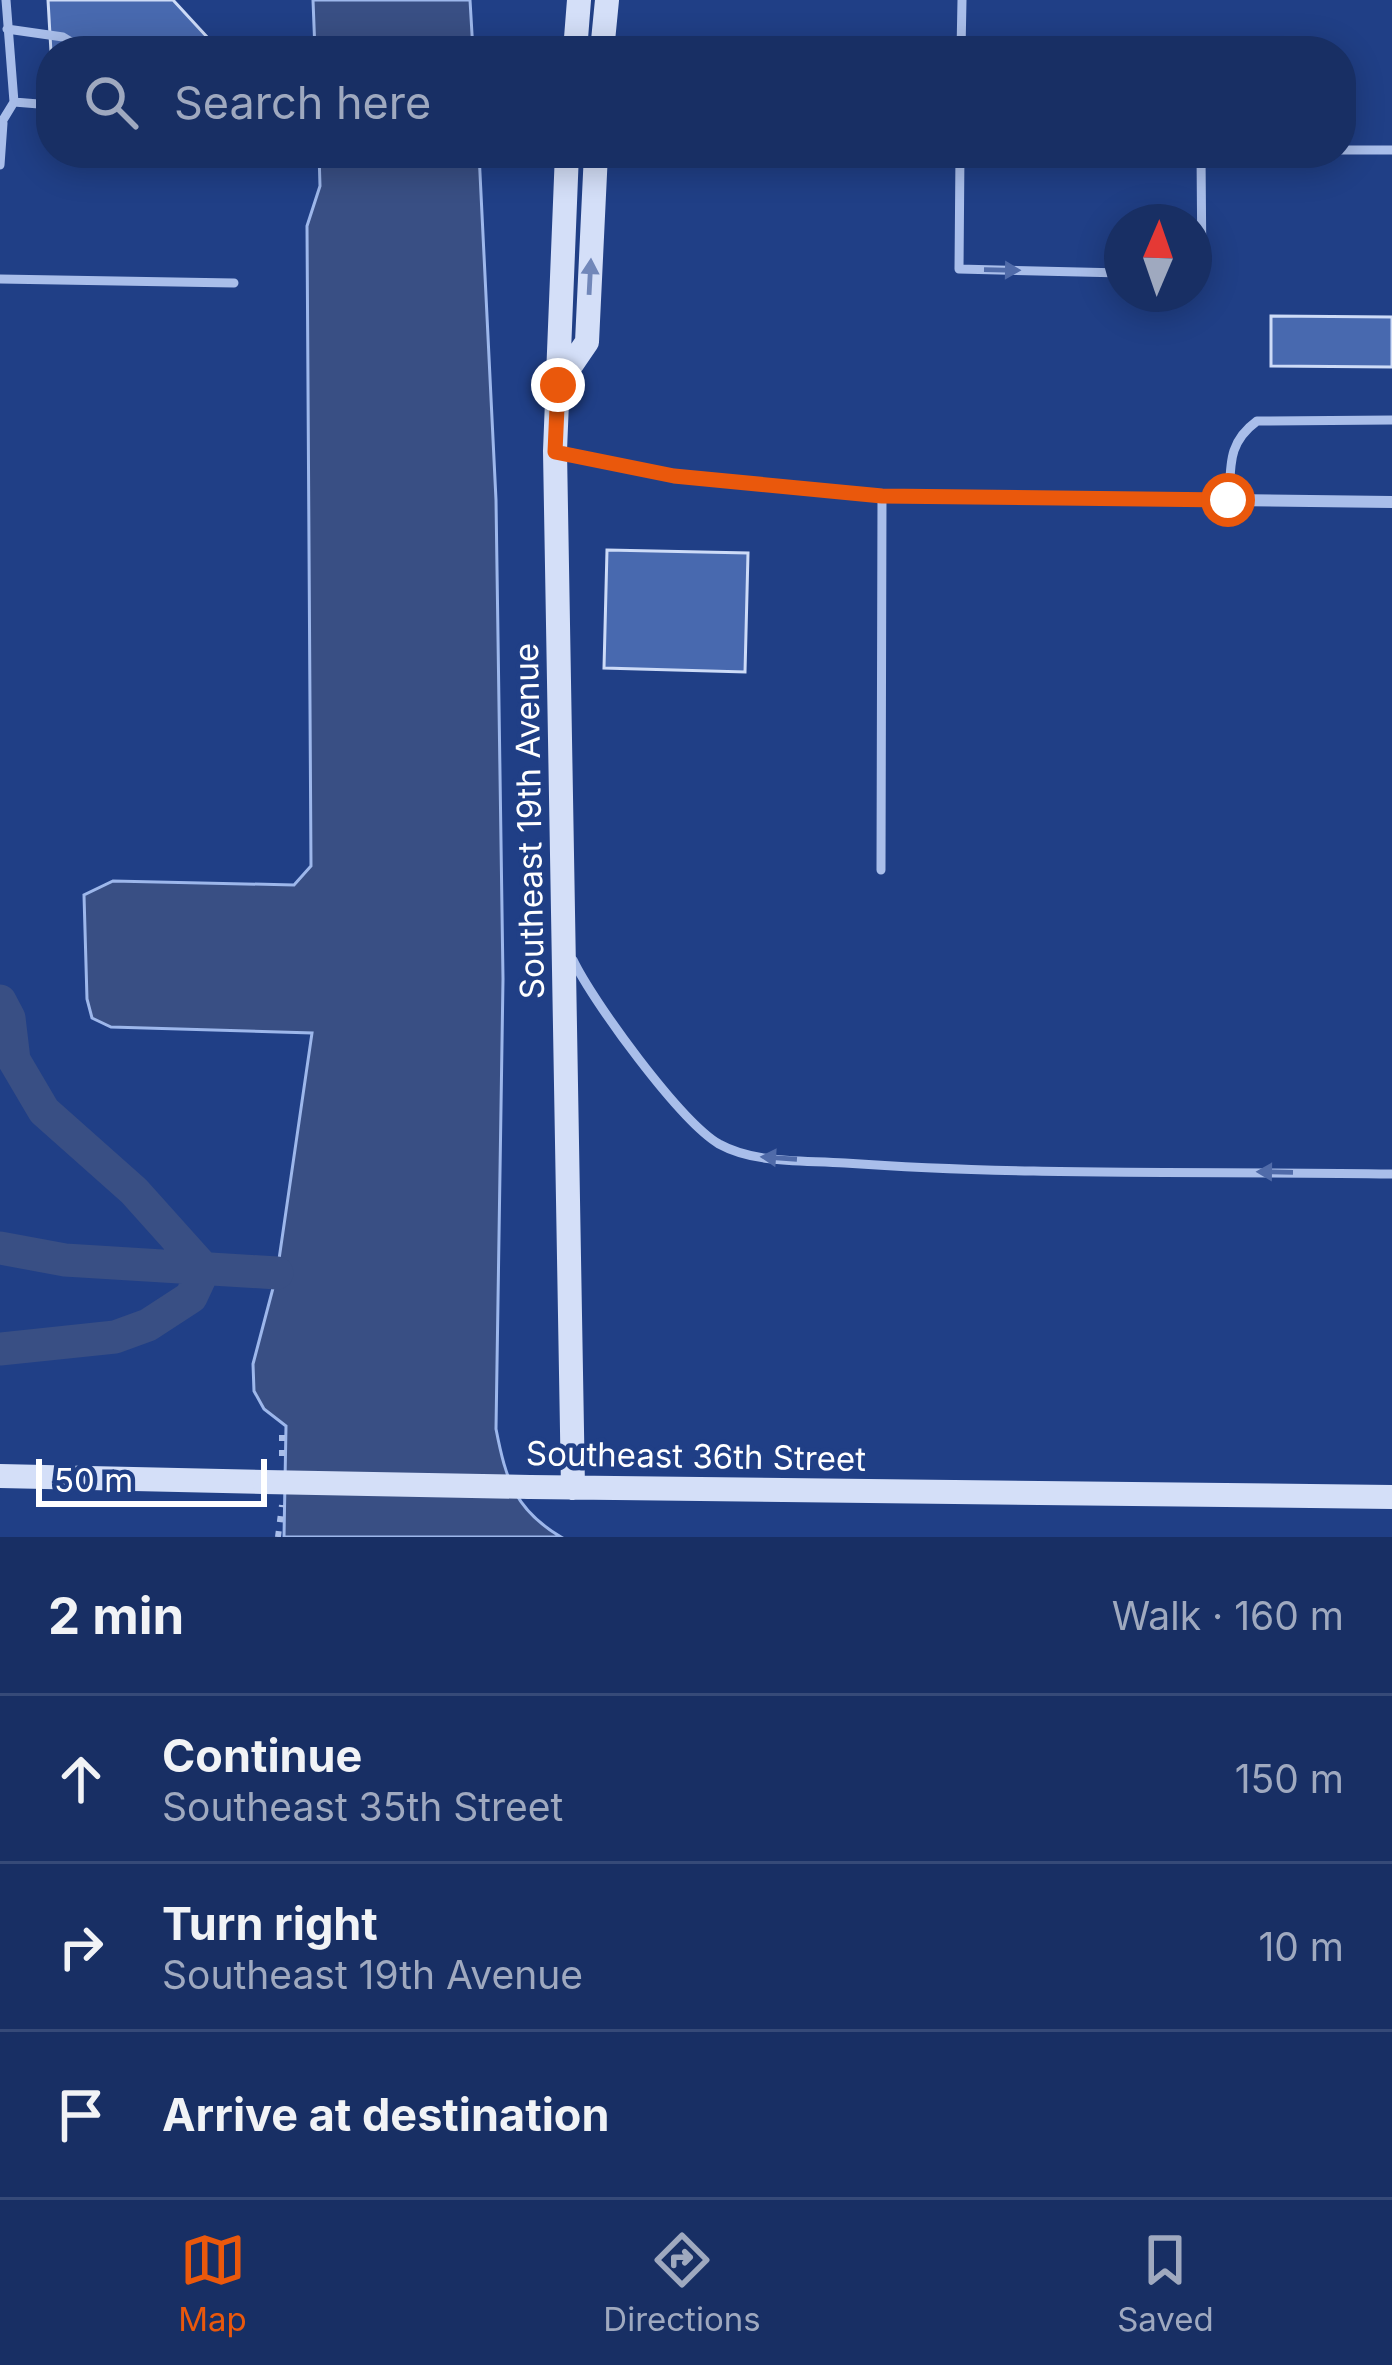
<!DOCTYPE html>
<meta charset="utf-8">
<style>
body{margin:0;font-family:Inter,sans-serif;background:#21376a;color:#f1f3f6}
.compass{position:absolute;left:1104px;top:204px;width:108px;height:108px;border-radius:50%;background:#182f64;box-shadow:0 6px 30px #0003;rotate:2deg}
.scale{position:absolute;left:36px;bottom:30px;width:231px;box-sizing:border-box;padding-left:12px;border:6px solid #fff;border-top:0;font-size:33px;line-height:42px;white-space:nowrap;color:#fff;-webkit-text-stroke:9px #203f86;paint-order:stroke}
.stop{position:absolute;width:36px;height:36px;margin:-27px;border:9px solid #ea580c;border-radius:50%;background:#fff}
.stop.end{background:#ea580c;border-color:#fff;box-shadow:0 3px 12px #0008}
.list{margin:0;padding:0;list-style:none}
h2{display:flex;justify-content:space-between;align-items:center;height:156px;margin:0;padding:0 48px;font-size:51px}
h2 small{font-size:39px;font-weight:400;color:#9fa9bf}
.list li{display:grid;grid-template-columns:78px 1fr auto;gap:36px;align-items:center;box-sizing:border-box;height:168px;padding:0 48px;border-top:3px solid #364a78}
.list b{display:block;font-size:45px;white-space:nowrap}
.list p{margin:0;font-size:39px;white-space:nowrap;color:#9fa9bf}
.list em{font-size:39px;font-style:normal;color:#9fa9bf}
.icon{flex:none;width:66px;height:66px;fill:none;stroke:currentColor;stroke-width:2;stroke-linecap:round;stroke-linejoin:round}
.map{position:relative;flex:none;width:1392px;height:1537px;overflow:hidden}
.search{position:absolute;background:#182f64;box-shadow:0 6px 30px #0003;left:36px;right:36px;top:36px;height:132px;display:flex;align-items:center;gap:30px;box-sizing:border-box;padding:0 42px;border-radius:48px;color:#9fa9bf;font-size:45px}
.sheet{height:660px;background:#182f64}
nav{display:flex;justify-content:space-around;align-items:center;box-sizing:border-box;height:168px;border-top:3px solid #364a78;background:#182f64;font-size:33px;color:#9fa9bf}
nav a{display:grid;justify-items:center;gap:6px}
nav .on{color:#ea580c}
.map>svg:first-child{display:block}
.water{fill:#394f84;stroke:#9db7eb;stroke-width:3}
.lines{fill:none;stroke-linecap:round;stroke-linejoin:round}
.canal{stroke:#394f84;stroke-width:33}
.building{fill:#4869af;stroke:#cddbf7;stroke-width:3}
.path{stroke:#a9beea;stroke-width:6;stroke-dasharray:6 9;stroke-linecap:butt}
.lane{stroke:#a9beea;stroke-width:9}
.street{stroke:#a9beea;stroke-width:12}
.secondary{stroke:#d4dff8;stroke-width:24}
.secondary-bridge{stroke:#d4dff8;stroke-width:24}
.oneway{fill:#506ba9}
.oneway2{fill:#7187b9}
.route{stroke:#ea580c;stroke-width:15}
.labels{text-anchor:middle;stroke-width:9;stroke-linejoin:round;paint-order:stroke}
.street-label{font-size:33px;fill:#fff;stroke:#203f86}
</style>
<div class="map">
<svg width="1392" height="1537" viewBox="0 0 1392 1537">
<rect width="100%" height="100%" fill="#203f86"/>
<path class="water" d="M313,0H470L473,51H315Z
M319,153H479L496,500L503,979L496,1429C506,1480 515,1510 561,1537H284L286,1426L264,1409L254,1391L253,1364L277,1273L312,1033L111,1027L92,1018L87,999L84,895L113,881L294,885L311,866L307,226L320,186Z"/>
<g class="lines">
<path class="canal" d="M0,1001L9,1018L14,1060L44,1111L134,1191L204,1269L191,1297L148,1325L115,1337L0,1349
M0,1248L65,1260L277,1273"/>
</g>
<path class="building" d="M48,0H173L220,51L51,52Z
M1271,316L1392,317V367L1271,366Z
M607,550L748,553L745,672L604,668Z"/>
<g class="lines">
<path class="path" d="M282,1456V1428
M278,1537L282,1505"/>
<path class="lane" d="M7,29L63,37L86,51
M961,51L962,0
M14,102L51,105
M0,125L14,102L6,0
M1341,150H1392
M960,153L959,269L1122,273
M0,165L3,123
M1194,274L1202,275L1201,153
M0,279L234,283
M1229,500C1231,466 1227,443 1257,421L1392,420
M881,870L882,496
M573,960C593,1002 680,1121 719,1144C755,1164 804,1160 845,1163C1026,1176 1210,1171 1392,1174"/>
<path class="street" d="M555,451L674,476L882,496L1392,502"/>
<path class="secondary" d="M575,51L579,0
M602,51L607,0
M567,153L555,451L573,1488
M559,383L587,342L596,153
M0,1476L264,1482
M530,1487L1392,1497"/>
<path class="secondary-bridge" d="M264,1482L530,1487"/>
</g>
<defs><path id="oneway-solid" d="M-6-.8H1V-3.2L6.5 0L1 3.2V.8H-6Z" transform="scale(3)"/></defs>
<g class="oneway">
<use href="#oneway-solid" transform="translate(1002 270) rotate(1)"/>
<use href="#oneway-solid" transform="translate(779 1158) rotate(-176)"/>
<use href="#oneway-solid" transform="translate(1275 1172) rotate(-179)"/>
</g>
<use class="oneway2" href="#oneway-solid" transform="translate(590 277) rotate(-87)"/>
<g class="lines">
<path class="route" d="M558,385L555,452L674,476L882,496L1228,500"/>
</g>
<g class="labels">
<g class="street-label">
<text transform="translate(529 821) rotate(-91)" y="12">Southeast 19th Avenue</text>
<text transform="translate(696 1456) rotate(1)" y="12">Southeast 36th Street</text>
</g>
</g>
</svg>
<svg class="compass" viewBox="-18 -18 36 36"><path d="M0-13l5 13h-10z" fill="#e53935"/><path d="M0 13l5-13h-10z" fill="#9fa9bf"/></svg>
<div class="scale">50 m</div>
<div class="stop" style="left:1228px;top:500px"></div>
<div class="stop end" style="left:558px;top:385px"></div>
<div class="search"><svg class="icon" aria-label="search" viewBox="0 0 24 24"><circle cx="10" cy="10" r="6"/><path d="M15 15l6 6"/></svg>Search here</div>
</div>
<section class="sheet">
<h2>2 min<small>Walk · 160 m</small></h2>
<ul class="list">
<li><svg class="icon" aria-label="ahead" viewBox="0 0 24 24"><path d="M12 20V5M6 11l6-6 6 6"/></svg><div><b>Continue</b><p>Southeast 35th Street</p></div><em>150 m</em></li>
<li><svg class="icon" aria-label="right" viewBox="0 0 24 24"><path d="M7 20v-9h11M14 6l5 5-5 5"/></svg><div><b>Turn right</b><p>Southeast 19th Avenue</p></div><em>10 m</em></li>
<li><svg class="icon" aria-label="arrive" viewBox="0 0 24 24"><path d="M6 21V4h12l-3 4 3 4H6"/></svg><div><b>Arrive at destination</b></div></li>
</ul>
</section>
<nav>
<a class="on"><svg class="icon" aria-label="map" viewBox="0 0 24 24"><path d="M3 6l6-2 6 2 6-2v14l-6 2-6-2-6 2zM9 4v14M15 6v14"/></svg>Map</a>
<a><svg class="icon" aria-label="directions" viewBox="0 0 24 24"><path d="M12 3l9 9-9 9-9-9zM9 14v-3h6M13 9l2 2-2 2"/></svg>Directions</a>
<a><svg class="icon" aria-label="saved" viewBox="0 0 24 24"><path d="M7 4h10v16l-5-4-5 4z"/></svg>Saved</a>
</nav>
